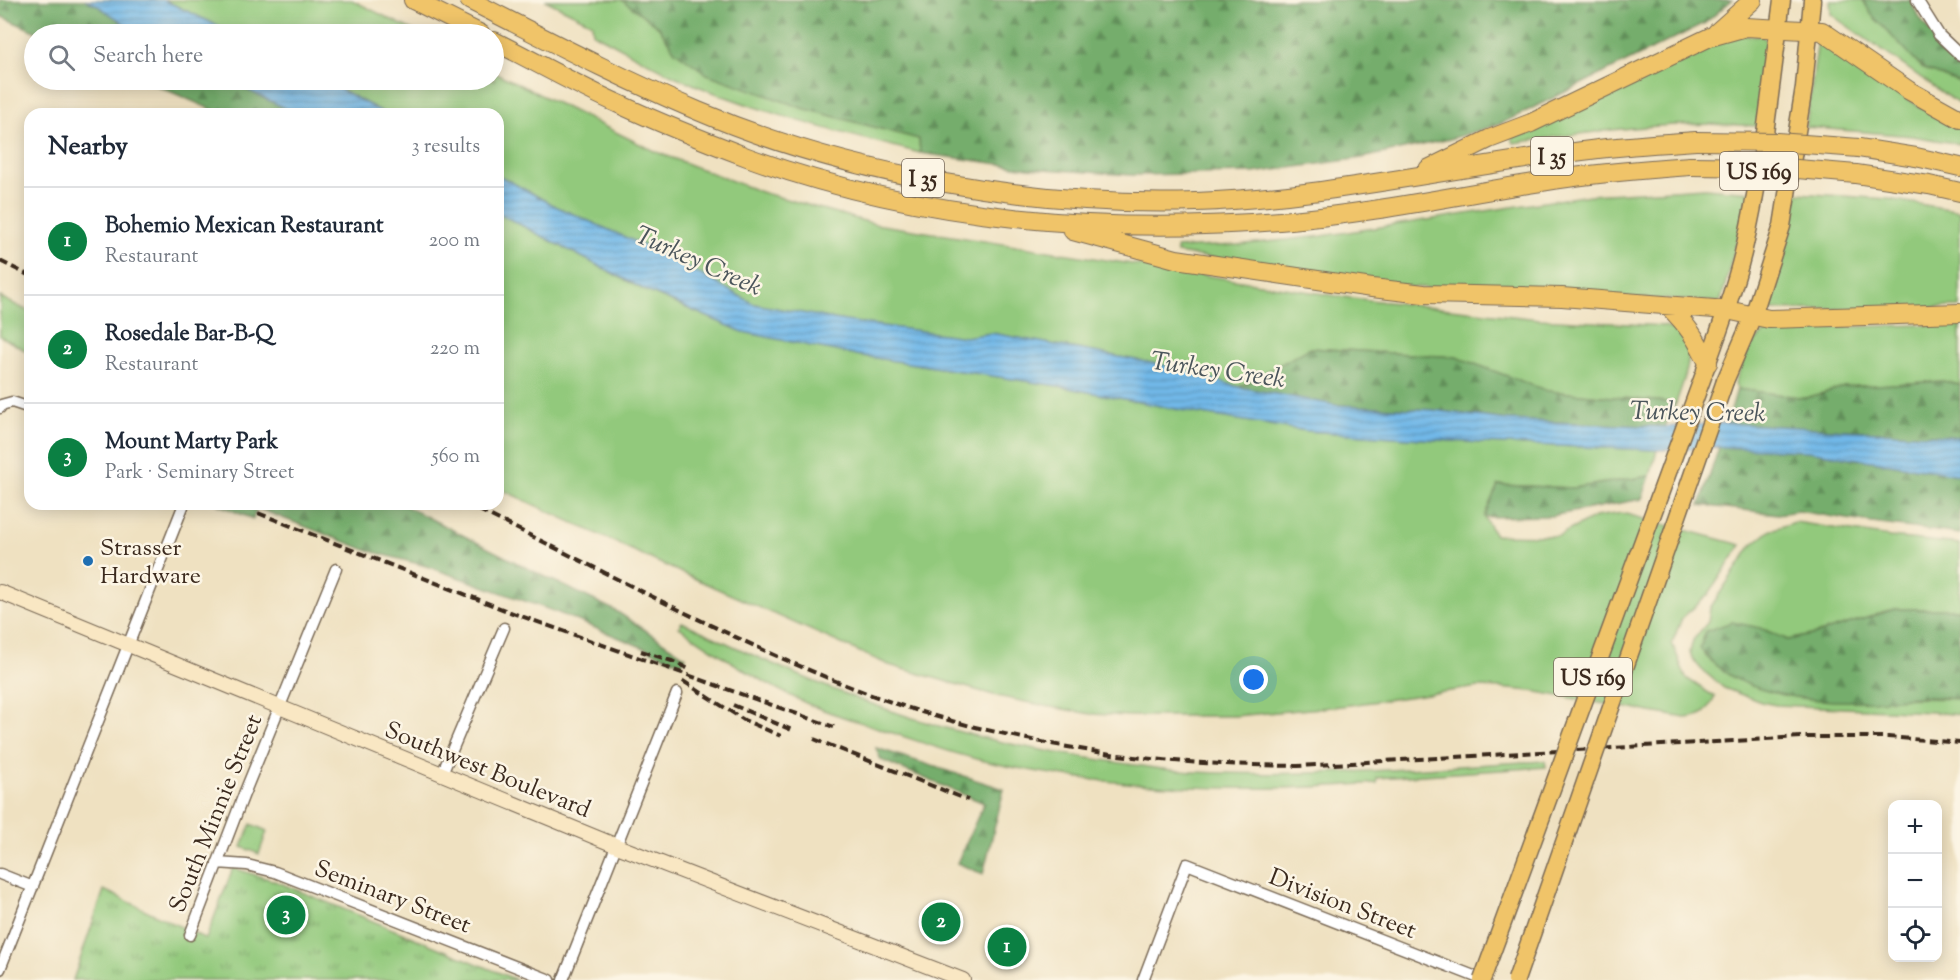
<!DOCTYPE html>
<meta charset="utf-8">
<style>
body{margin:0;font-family:"Sorts Mill Goudy",serif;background:#f6f6f7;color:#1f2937}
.controls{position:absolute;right:18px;bottom:18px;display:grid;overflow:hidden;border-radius:12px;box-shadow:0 3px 15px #0003}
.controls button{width:54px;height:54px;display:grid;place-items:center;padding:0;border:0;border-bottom:2px solid #e0e1e3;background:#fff;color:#1f2937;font:30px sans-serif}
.you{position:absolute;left:1254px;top:680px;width:21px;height:21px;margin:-15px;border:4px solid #fff;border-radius:50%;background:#1a73e8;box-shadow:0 0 0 9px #1a73e833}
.badge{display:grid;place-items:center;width:39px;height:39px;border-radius:50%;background:#0b8043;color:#fff;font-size:20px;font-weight:700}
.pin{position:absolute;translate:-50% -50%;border:3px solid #fff;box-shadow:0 2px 6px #0006}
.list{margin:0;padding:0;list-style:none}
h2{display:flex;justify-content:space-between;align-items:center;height:78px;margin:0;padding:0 24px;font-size:26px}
h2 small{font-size:20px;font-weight:400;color:#747a83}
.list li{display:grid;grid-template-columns:39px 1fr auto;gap:18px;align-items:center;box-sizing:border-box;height:108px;padding:0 24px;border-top:2px solid #e0e1e3}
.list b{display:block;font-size:22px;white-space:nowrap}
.list p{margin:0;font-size:20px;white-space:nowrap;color:#747a83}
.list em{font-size:20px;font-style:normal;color:#747a83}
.icon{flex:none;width:33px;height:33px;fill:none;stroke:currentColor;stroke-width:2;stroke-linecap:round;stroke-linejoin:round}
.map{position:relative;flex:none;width:1960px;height:980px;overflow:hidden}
.search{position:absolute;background:#fff;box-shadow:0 3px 15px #0003;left:24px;top:24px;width:480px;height:66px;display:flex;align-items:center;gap:15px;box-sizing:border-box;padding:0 21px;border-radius:33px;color:#747a83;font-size:22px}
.panel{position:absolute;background:#fff;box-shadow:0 3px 15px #0003;left:24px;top:108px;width:480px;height:402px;border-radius:18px}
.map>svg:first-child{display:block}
.green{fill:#92c97c;stroke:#667a4d;stroke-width:1.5}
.forest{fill:url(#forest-firs);stroke:#586c45;stroke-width:1.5}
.park{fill:url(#park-tufts);stroke:#667a4d;stroke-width:1.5}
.water{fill:url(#water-rules);stroke:#567183;stroke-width:1.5}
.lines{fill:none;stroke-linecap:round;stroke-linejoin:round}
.minor-casing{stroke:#7a6a57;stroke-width:13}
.secondary-casing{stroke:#7a6a57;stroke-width:16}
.primary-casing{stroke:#7a6a57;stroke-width:19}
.motorway-casing{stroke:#7a6a57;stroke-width:20}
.minor{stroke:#fff;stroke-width:10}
.secondary{stroke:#f9e7c3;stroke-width:14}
.primary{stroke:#f0c469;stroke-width:16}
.motorway{stroke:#f0c469;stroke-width:18}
.rail{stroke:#3b2a1e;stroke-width:4;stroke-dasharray:9 4.5;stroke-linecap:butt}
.primary-bridge-casing{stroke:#7a6a57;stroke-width:19;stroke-linecap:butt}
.motorway-bridge-casing{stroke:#7a6a57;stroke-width:20;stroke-linecap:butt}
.primary-bridge{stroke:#f0c469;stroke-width:16}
.motorway-bridge{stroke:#f0c469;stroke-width:18}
.poi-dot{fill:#1f6fb2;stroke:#fcf5e5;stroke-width:2}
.labels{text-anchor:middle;stroke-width:5;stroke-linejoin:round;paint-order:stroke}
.shield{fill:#fcf5e5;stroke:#75675a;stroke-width:1.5}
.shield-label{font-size:22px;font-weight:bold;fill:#3b2a1e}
.poi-label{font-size:24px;fill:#3b2a1e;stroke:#fcf5e5;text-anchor:start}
.street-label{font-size:24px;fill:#3b2a1e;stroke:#fcf5e5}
.water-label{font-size:26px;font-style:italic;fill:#4b555b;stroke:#fcf5e5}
</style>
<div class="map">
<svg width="1960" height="980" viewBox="0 0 1960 980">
<defs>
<pattern id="forest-firs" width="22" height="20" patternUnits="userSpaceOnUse" patternTransform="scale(1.5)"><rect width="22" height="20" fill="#75ad6c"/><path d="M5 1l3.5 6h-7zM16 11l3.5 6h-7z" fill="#618d58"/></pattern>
<pattern id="park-tufts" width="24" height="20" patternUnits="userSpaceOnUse" patternTransform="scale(1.5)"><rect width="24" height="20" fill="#92c97c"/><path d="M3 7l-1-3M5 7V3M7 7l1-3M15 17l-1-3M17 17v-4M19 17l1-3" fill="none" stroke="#78a365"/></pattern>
<pattern id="water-rules" width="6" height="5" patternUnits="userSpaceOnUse" patternTransform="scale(1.5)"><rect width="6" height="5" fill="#71b8e8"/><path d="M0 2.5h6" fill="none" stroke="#5e96bb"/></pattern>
</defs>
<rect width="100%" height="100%" fill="#fcf5e5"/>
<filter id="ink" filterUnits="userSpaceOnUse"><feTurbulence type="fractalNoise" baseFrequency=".0167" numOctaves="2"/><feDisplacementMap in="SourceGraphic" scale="12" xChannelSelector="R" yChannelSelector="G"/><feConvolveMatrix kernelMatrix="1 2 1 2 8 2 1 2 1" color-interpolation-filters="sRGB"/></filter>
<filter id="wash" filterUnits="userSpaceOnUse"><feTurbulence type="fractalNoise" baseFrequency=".008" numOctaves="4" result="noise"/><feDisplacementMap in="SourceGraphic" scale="24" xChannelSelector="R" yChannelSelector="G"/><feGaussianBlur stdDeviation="1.35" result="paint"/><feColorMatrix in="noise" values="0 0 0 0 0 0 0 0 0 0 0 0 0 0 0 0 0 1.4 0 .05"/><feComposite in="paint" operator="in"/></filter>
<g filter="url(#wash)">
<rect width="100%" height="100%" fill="#efe1c1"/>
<path class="green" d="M164,0H352L420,34H235Z
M545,0H622L659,27L675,51L802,108L919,139L920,153C837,132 752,111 674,76C647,63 620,47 593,33L592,23Z
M1830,0H1863L1872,14L1922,68L1960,83V105L1836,18L1831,14Z
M1739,35L1762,36L1768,42L1757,126C1675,120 1596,131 1514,143L1512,138L1709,46Z
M1818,40H1821L1909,100L1960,129V144L1912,136L1806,127Z
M494,72L654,151L761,192L875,224L1343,297L1539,319L1664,326C1704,337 1685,376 1676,403L1547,391L1456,357L1311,348L1239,387L1173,367L992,333L965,337L845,321L754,304L665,255L555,206L498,175V114H386L323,80H494Z
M1705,188L1750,192L1721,300L1719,302L1413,287L1177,253L1176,248L1238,245L1322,236L1590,195Z
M1797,193L1889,199L1960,211V307L1772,310L1767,303L1789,231Z
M498,213L644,290L743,332L856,355L1058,386L1196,413L1307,431L1482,443L1657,450L1650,476L1573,488L1498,485L1484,517L1495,535L1558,536L1595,517L1622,513L1741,545L1708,595L1682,618L1672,643L1686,678L1715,697C1706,714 1704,716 1685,718L1531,691L1499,688L1479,687L1342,706L1235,716H1130L1091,714L1045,706L997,696L889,665L664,565L498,488Z
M0,297L30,312V353L0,336Z
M1960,324V385L1943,381L1844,387L1806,398L1737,389L1735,383C1744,360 1747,342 1771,329Z
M1795,522L1890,537L1960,544V609H1895L1816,634L1788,640L1760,628L1761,689C1828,707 1893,695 1960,699V715L1931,712L1776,705L1761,702L1724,688L1701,669L1692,658L1690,652L1693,640L1708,622L1710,608L1752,545L1771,530Z
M682,622C766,662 852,701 942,727C999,743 1057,754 1115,762C1142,766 1169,771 1196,772C1313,778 1430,767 1545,761L1546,767L1377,778V783C1254,793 1114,790 993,763C955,755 918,741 881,729C857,721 831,714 808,704C762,684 721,655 679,627Z
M251,824L267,831L259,854L242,847Z"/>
<path class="forest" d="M0,0H85L95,4L140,34H41L0,16Z
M622,0H1732L1705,23L1500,124L1450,139L1362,158L1253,173L1132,175L1029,168L920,153L919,139L802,108L707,74L675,51L659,27Z
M1863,0H1910C1921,25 1940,45 1960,63V83L1922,68L1871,14Z
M144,80H227L297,114H222Z
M1310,348L1456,357L1548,391L1676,403L1665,427L1507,420L1433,410L1334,405L1239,387Z
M1943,381L1960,385V437L1727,423L1737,389L1806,398L1844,387Z
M1719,447L1808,451L1960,475V534L1872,523L1798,511L1778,514L1700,505Z
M1650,476L1642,499L1551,516L1484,517L1498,485L1573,488Z
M217,504H402L523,566L616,611L686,657L681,663L556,612L426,566L366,550L257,508L253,519Z
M1895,609H1960V699C1948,698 1936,697 1923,697C1907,697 1890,700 1873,701C1818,703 1734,698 1700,648L1706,631L1732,622L1760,628L1788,640L1816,634Z
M876,748L1004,789L983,874L957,863L984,803L881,760Z"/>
<path class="park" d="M233,868L275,881L517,980H73L104,890L206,939Z"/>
<path class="water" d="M85,0H164L235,34H140L95,4Z
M227,80H323L386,114H297Z
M498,175L555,206L665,255L754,304L845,321L965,337L992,333L1173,367L1239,387L1335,405L1433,410L1507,420L1665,427L1727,423L1960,437V475L1808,451L1719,447L1657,450L1482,443L1307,431L1196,413L1058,386L856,355L743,332L645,290L498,213Z"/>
</g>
<g filter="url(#ink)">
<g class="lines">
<g class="minor-casing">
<path id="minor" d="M1917,0L1939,35L1960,55
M0,408L1,405L12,402L30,408
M442,774L504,628
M217,863L247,865L275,872L550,980
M0,874L33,887
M190,935L244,794L336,569
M0,969L184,504
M563,980L677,693
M1143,980L1187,864L1484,980"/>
</g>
<g class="secondary-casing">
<path id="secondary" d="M0,592L617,846L963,980"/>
</g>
<g class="primary-casing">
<path id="primary" d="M1705,370C1719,332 1733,293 1743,253C1763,170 1771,84 1782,0
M1725,381L1753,316L1782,226L1804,87L1812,0"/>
</g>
<g class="motorway-casing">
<path id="motorway" d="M413,0L481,34
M469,0C544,38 620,78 698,111C848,175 1033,207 1196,202C1335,197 1470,163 1607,148C1636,145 1666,143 1696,141
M1716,33L1753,0
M494,41C536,62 578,86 621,105C662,124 705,141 747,157C920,220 1108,236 1291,220C1384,212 1475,191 1567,178C1608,172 1649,169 1690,166
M1859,148L1916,157L1960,167
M1428,169L1489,139L1531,123L1710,37L1746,27L1822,31L1908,90L1960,119
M1856,174L1929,185L1960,192
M1073,231L1176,259L1372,288L1424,294L1562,297L1727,310L1769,319L1960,313
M1668,306C1687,325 1697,339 1708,363"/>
</g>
<use href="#minor" class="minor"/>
<use href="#secondary" class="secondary"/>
<use href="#primary" class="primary"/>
<use href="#motorway" class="motorway"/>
<path class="rail" d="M0,261L30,276
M467,504C532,536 597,569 661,601C761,650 863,699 971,726C1028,740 1086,752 1144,758C1195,764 1247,765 1298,766L1802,737H1888L1960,743
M258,513L510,612L834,727
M641,651L672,661L691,670
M683,681L744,720L781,736
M733,705L794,731
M814,739L968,800"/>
<g class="primary-bridge-casing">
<path id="primary-bridge" d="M1482,980L1704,374
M1516,980L1725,381"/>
</g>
<g class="motorway-bridge-casing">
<path id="motorway-bridge" d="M1696,141L1777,142L1859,148
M1690,166L1774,167L1856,174"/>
</g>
<use href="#primary-bridge" class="primary-bridge"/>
<use href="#motorway-bridge" class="motorway-bridge"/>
</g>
</g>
<circle class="poi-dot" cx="88" cy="561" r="6"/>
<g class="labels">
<g class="shield">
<rect x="1531" y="137" width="42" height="38" rx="4.5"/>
<rect x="1720" y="152" width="78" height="38" rx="4.5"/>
<rect x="902" y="159" width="42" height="38" rx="4.5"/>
<rect x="1554" y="658" width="78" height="38" rx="4.5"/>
</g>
<g class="shield-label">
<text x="1552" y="164">I 35</text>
<text x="1759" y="179">US 169</text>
<text x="923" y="186">I 35</text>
<text x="1593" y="685">US 169</text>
</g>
<g class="poi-label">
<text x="100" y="555">Strasser<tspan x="100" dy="28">Hardware</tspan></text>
</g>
<g class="street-label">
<text transform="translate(488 769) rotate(22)" y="8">Southwest Boulevard</text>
<text transform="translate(215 813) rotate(-68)" y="8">South Minnie Street</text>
<text transform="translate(393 896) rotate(21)" y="8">Seminary Street</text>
<text transform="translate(1343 903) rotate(21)" y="8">Division Street</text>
</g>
<g class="water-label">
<text transform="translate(699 260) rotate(24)" y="9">Turkey Creek</text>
<text transform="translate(1218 369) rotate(8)" y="9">Turkey Creek</text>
<text transform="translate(1698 411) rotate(1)" y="9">Turkey Creek</text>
</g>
</g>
</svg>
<div class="controls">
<button>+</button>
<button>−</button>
<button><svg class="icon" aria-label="locate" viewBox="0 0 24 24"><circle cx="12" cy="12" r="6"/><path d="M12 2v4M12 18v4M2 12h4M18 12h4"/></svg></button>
</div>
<div class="you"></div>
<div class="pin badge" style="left:1007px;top:947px">1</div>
<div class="pin badge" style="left:941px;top:922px">2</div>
<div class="pin badge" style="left:286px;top:915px">3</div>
<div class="search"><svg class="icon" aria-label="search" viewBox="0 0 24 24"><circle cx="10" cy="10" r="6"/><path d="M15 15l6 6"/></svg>Search here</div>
<section class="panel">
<h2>Nearby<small>3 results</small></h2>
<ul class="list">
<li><span class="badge">1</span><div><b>Bohemio Mexican Restaurant</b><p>Restaurant</p></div><em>200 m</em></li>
<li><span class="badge">2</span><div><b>Rosedale Bar-B-Q</b><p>Restaurant</p></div><em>220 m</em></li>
<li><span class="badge">3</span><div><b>Mount Marty Park</b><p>Park · Seminary Street</p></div><em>560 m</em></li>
</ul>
</section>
</div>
